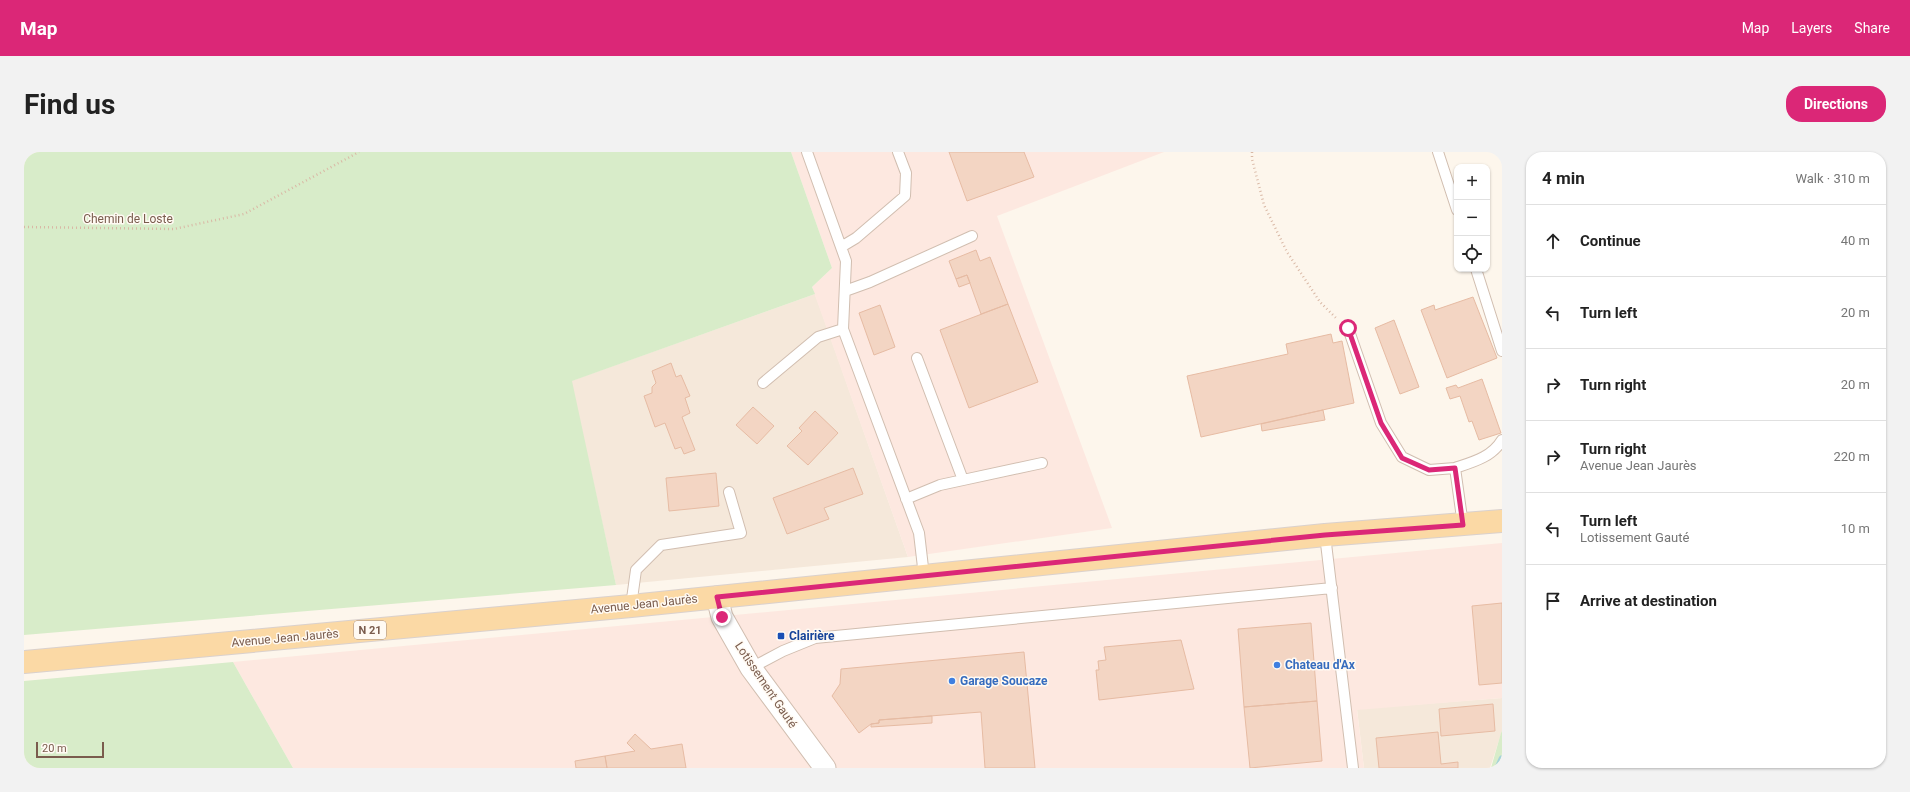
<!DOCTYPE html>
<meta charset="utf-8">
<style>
body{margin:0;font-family:Roboto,sans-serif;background:#f2f2f2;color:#222}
.controls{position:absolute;right:12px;top:12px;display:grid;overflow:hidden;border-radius:8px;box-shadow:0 1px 3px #0004}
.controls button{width:36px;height:36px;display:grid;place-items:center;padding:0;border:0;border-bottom:1px solid #e0e0e0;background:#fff;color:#222;font:20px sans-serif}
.scale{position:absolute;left:12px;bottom:10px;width:68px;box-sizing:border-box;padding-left:4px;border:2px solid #7a5c4d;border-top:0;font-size:11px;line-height:14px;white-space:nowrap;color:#7a5c4d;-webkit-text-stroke:3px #fffaf3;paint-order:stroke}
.stop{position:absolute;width:12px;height:12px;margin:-9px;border:3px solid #db2777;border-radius:50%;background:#fff}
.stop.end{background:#db2777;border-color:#fff;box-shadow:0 1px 4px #0008}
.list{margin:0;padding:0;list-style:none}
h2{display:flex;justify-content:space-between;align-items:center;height:52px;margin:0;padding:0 16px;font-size:17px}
h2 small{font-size:13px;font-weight:400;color:#767676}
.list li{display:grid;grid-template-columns:26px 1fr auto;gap:12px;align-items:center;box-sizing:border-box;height:72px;padding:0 16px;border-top:1px solid #e0e0e0}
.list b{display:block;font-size:15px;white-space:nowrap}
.list p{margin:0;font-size:13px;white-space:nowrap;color:#767676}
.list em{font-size:13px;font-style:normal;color:#767676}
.icon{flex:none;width:22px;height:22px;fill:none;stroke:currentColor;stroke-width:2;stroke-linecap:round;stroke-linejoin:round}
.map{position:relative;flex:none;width:1478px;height:616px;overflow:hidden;border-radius:16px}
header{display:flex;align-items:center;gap:24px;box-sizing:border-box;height:56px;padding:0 20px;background:#db2777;color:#fff}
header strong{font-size:19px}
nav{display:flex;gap:22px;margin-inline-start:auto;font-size:14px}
.intro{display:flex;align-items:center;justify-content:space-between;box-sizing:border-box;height:96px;padding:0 24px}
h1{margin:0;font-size:28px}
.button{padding:10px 18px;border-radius:16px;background:#db2777;color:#fff;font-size:14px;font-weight:700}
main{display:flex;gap:24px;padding:0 24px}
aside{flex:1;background:#fff;border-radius:16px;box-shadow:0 1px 3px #0004}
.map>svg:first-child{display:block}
.residential{fill:#f5e8da}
.commercial{fill:#fde8e0}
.green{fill:#d8ecc9}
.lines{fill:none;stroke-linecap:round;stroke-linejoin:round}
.stream{stroke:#a5d3da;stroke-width:7}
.building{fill:#f3d5c3;stroke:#e6bba3}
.lane-casing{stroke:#d1beb0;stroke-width:12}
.street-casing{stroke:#d1beb0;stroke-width:23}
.primary-casing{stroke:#dad1cd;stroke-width:24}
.path{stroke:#d9b8a5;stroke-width:2.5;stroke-dasharray:1 3;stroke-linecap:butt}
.lane{stroke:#fff;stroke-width:10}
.street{stroke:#fff;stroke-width:21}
.primary{stroke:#fbd9a5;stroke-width:22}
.route{stroke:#db2777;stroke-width:5}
.transit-dot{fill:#1a4fb4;stroke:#fffaf3;stroke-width:1.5}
.shop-dot{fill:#3f7fe0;stroke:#fffaf3;stroke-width:1.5}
.labels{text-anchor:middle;stroke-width:3;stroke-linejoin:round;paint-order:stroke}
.shield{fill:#fffaf3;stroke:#a28b7f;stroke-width:1}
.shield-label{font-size:11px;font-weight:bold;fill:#7a5c4d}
.street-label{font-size:12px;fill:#7a5c4d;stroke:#fffaf3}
.transit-label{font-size:12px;font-weight:bold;fill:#164399;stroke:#fffaf3;text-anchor:start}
.shop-label{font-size:12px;font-weight:bold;fill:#366cbe;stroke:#fffaf3;text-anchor:start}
</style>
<header>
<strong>Map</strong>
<nav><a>Map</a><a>Layers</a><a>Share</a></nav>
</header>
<div class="intro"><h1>Find us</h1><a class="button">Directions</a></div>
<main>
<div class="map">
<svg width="1478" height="616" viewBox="0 0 1478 616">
<rect width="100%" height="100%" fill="#fdf6ec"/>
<path class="residential" d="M791,142L884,405L592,433L547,229Z
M1478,546V579L1466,616H1340L1333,557Z"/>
<path class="commercial" d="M767,0H1140L973,64L1088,376L884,405L788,135L808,116Z
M1478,391V546L1333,558L1340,616H269L209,510Z"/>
<path class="green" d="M0,0H767L808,116L788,135L791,142L548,229L592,433L0,483Z
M209,510L269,616H0V529Z
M1478,579V616H1467L1477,581Z"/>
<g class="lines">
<path class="stream" d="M1474,616L1478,607"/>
</g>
<path class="building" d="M925,0H1000L1010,25L943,49Z
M952,98L956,109L966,105L984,152L957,162L943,123L932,127L925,109Z
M943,123L946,131L935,135L932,127Z
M1449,145L1473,206L1423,226L1397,158L1410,153L1411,158Z
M984,152L1014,230L945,256L916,178Z
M856,153L871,195L850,203L835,161Z
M1370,168L1395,235L1376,242L1351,176Z
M1307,182L1309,191L1318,189L1330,251L1177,285L1163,224L1264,202L1262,192Z
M647,211L652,225L657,223L666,244L661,246L666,261L658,265L671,298L660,302L657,295L651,297L641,271L631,275L620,244L628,241V235L632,231L628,219Z
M1458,227L1477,281L1455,288L1448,269L1445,270L1436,244L1426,247L1422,236L1432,233L1434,236Z
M729,255L750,274L733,292L712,273Z
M1299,258L1301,268L1238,279L1237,272Z
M791,259L814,281L784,313L763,294L778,279L775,276Z
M829,316L839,342L800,356L805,367L763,382L749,346Z
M692,321L695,354L645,359L642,326Z
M1478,451V531L1455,533L1448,454Z
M1287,471L1293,549L1220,555L1214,477Z
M1157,488L1170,537L1075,548L1072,518H1075L1074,509L1082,508L1080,495Z
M1000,500L1011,616H961L957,560L855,568V571L847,572L835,581L808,544L816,532L817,517Z
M1293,549L1298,609L1226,616L1220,555Z
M1469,552L1471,579L1417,584L1415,557Z
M908,564V571L847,575V572L855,571V568Z
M1414,580L1417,612L1434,610V616H1355L1352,586Z
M611,582L627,597L658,592L662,616H583L581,604L611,599L603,591Z
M581,604L583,616H552L551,609Z"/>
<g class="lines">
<g class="lane-casing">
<path id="lane" d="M783,0L822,109L819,177L895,381L900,424
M1414,0L1433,58
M817,95L832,86L881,44L882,21L874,0
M1452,117L1478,199
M821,139L846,130L948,84
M1324,176L1357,271L1378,305L1405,318L1431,316L1439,373
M893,206L939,328
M739,231L794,185L819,177
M1431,316C1449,310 1468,305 1478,288
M882,347L916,333L1018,311
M1301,383L1329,616
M607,454L612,418L637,393L717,381L705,340
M727,516L759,499L791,486L1308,436"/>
</g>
<g class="street-casing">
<path id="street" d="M693,445L698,465L727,516L801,616"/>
</g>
<g class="primary-casing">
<path id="primary" d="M0,510L607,454L1301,383L1478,369"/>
</g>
<path class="path" d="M1228,0V7L1240,53L1263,100L1296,150L1312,166
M0,75L150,77L220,62L335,0"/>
<use href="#lane" class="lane"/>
<use href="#street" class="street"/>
<use href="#primary" class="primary"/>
</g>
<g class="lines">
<path class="route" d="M698,465L693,445L1301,383L1439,373L1431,316L1405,318L1378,306L1357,271L1324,176"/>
</g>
<rect class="transit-dot" x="753" y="480" width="8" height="8" rx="2"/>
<g class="shop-dot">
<circle cx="1253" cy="513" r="4"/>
<circle cx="928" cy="529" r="4"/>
</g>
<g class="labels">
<rect class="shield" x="330" y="469" width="32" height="18" rx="3"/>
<g class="shield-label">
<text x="346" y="482">N 21</text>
</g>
<g class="street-label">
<text x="104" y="71">Chemin de Loste</text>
<text transform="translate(620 452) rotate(-6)" y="4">Avenue Jean Jaurès</text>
<text transform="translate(261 486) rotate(-5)" y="4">Avenue Jean Jaurès</text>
<text transform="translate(742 533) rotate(56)" y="4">Lotissement Gauté</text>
</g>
<g class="transit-label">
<text x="765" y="488">Clairière</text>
</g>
<g class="shop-label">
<text x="1261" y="517">Chateau d'Ax</text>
<text x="936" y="533">Garage Soucaze</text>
</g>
</g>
</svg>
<div class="controls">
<button>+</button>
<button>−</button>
<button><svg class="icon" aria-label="locate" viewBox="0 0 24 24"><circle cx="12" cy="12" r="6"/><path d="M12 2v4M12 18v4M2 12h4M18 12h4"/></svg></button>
</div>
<div class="scale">20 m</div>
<div class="stop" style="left:1324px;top:176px"></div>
<div class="stop end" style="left:698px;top:465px"></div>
</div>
<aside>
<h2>4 min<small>Walk · 310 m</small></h2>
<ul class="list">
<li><svg class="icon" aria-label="ahead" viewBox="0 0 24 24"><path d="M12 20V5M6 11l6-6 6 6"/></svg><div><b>Continue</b></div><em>40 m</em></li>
<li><svg class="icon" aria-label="left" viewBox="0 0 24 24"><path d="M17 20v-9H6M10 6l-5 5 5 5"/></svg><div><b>Turn left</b></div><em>20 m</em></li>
<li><svg class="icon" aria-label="right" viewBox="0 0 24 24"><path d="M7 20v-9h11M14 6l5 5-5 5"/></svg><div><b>Turn right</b></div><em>20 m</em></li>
<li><svg class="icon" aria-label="right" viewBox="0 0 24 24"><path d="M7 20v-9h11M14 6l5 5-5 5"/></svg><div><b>Turn right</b><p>Avenue Jean Jaurès</p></div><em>220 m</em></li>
<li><svg class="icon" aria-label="left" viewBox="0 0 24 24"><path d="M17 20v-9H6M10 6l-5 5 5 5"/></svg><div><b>Turn left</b><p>Lotissement Gauté</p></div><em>10 m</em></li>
<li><svg class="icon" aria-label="arrive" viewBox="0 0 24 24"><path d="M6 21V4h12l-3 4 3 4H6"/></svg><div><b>Arrive at destination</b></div></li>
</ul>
</aside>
</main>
